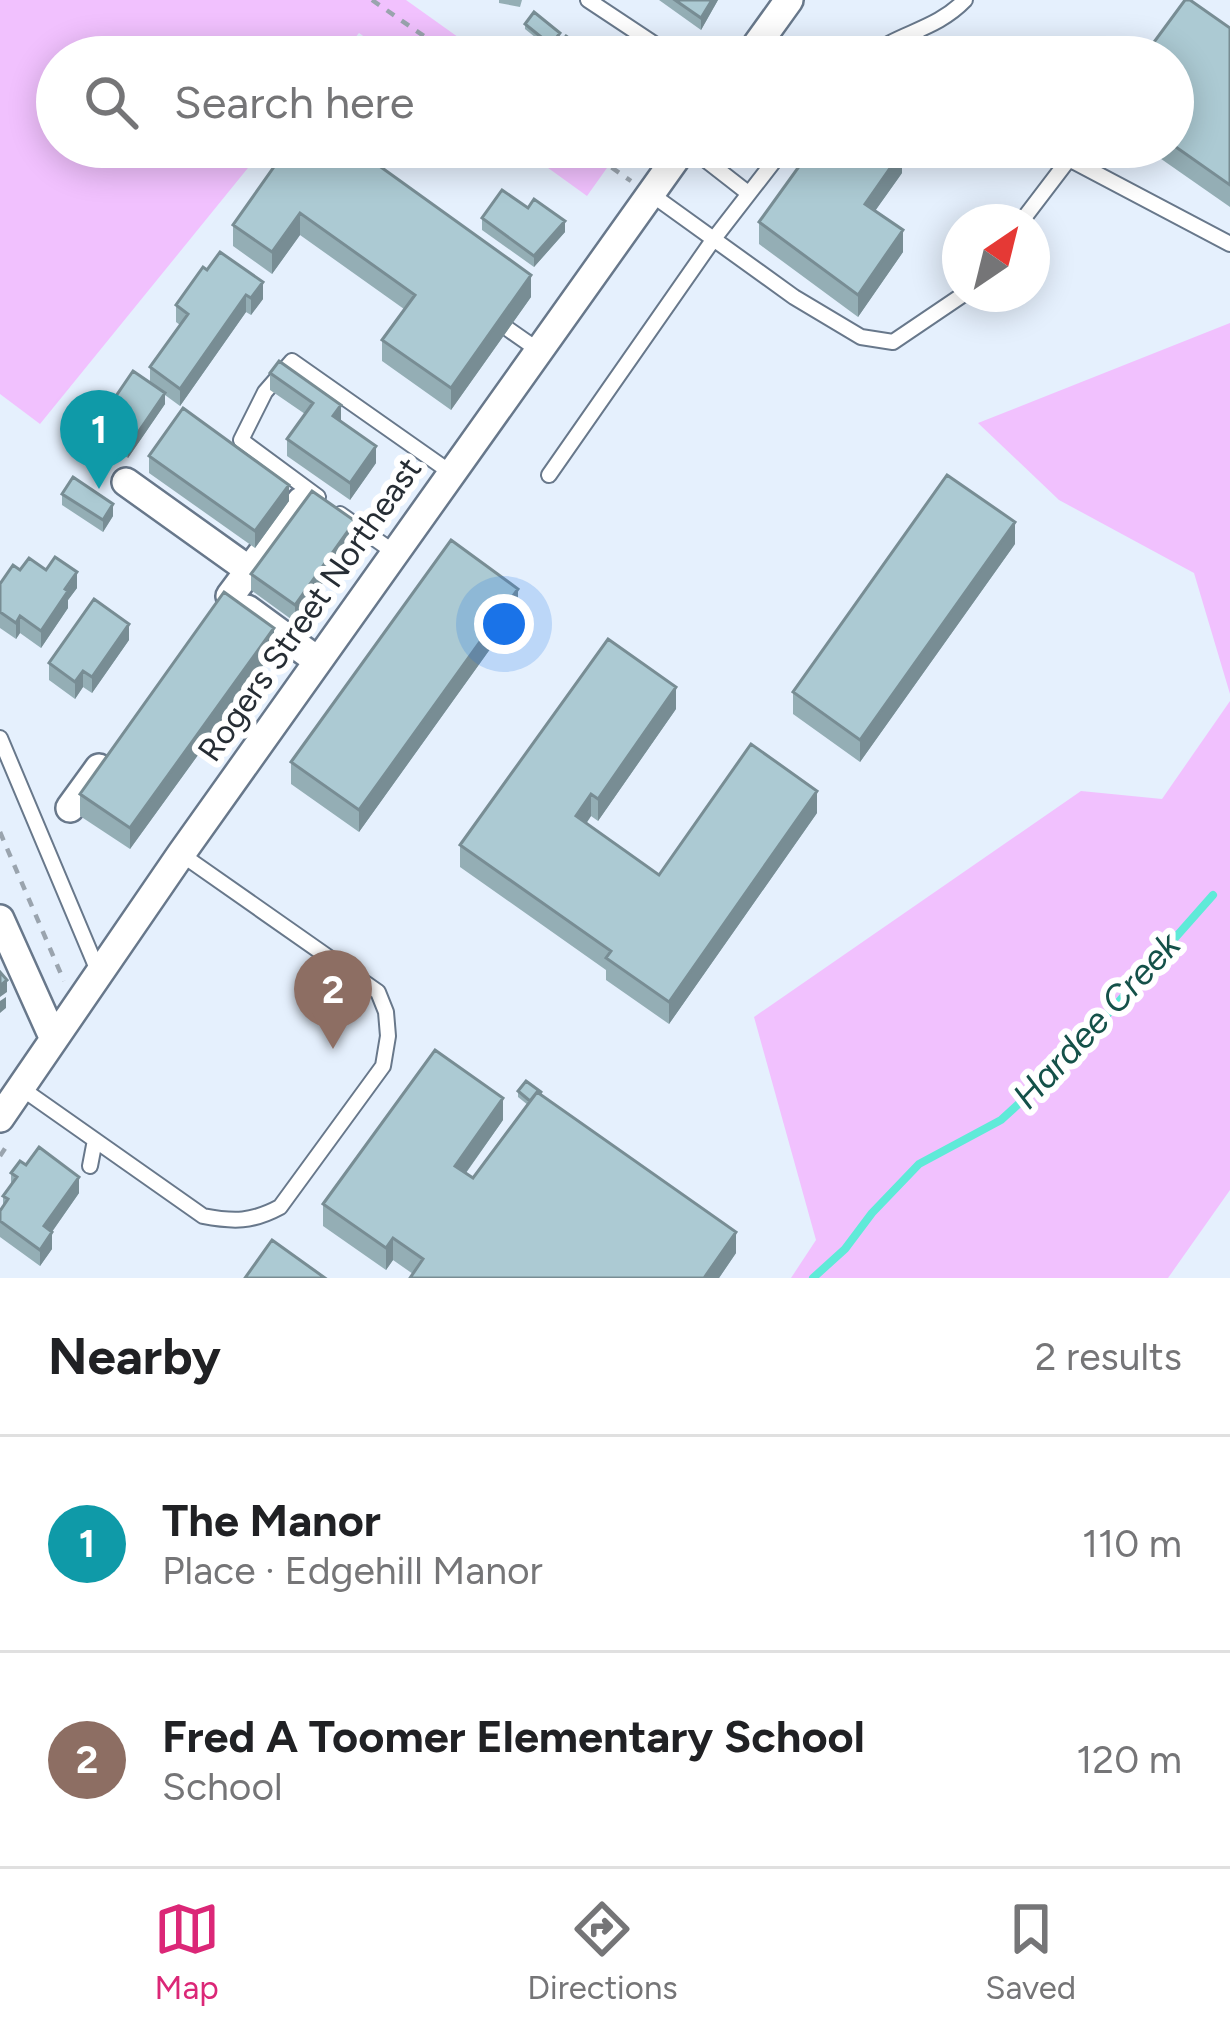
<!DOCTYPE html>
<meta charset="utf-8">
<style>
body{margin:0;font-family:Figtree,sans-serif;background:#f6f6f6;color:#202124}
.compass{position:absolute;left:942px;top:204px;width:108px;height:108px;border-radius:50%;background:#fff;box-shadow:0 6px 30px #0003;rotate:35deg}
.you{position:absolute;left:504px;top:624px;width:42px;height:42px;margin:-30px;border:9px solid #fff;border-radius:50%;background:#1a73e8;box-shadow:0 0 0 18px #1a73e833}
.badge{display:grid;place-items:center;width:78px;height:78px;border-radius:50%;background:#db2777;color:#fff;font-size:39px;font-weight:700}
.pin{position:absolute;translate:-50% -99px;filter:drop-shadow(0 3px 6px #0008)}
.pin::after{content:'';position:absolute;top:63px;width:42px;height:36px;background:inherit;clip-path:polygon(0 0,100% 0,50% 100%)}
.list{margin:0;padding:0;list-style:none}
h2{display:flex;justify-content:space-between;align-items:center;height:156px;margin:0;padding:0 48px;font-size:51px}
h2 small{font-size:39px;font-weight:400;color:#757577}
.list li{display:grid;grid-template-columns:78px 1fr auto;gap:36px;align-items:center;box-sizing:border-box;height:216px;padding:0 48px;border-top:3px solid #e0e0e0}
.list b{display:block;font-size:45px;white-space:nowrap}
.list p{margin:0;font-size:39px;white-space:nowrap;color:#757577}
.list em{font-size:39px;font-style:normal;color:#757577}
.icon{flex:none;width:66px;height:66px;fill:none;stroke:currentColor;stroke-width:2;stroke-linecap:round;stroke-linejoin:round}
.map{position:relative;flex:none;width:1230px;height:1278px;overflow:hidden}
.search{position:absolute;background:#fff;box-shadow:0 6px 30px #0003;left:36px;right:36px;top:36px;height:132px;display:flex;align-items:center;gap:30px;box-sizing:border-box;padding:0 42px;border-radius:66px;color:#757577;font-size:45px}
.sheet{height:588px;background:#fff}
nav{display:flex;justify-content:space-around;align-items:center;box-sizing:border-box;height:168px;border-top:3px solid #e0e0e0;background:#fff;font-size:33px;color:#757577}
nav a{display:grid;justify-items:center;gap:6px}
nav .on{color:#db2777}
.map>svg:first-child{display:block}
.green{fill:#f1c1fe}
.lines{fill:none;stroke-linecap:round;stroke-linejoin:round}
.stream{stroke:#5fead8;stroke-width:8}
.service-casing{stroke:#68788b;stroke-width:18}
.minor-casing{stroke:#68788b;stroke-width:32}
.path{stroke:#9aa4ae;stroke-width:4.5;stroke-dasharray:9 9;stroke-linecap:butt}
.service{stroke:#fff;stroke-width:14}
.minor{stroke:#fff;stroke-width:27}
.wall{fill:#94aeb5}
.shaded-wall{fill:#788d94}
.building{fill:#accad3;stroke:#788d94;stroke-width:3}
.labels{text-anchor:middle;stroke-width:12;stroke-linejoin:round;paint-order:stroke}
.street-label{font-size:33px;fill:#262d34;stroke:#fff}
.water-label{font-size:36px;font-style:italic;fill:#145149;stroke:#fff}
</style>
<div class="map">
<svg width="1230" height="1278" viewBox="0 0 1230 1278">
<rect width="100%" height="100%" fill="#e5f0fd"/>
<path class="green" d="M0,0H406L486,57H393L359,33L339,57H57V147H265L40,424L0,394Z
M519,147H613L619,151L587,196Z
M1230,323V694L1194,573L1059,500L978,423Z
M1230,701V1190L1168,1278H791L816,1240L754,1017L1081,791L1162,799Z"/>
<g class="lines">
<path class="stream" d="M813,1278L845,1249L872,1213L919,1164L1001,1120L1068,1059L1213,895"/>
<g class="service-casing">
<path id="service" d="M588,0L674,57
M912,35L937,57
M869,57C899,32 935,31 965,0
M689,147L748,193
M651,194L794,297L861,337L893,342L964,294
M1021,222L1069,159L1230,244
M508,329L538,350
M549,475L713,240L785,147
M318,497L241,440L265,392L292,361L450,472
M340,514L395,553
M0,738L98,971
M21,1088L203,1216C234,1222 252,1222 280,1207L383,1066L388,1036L386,1012L378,992L181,854
M90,1166L95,1140"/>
</g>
<g class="minor-casing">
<path id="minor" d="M748,57L789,0
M126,482L249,570
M230,596L301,501
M247,609L318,661
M70,808L99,768
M0,919L53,1037
M0,1118L181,854L684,147"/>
</g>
<path class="path" d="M372,0L454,57
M582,147L631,181
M0,832L64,981
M0,1156L8,1144"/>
<use href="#service" class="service"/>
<use href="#minor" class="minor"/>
</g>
<path class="wall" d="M499,0H522L520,7L499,3Z
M659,0H718L701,30Z
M525,24L560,38L551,50L525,29Z
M1230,28V207L1144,147H1173V57Z
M288,147L531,297L451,410L382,361V340L404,309L300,235L272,274L233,246V225Z
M902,173L875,211L903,252L858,317L759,244V222Z
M482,218L565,232L534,267L482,230Z
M207,270L263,299L251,315L246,312L180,406L165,395V404L128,458L97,436V424L150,382V367L180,325L176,322V305Z
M270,373L341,422L376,463L350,500L287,456V439L305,414L270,390Z
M149,456L289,501L255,548L149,473Z
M62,494L113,516L103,532L62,505Z
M355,538L295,622L251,590V574Z
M1015,544L860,762L793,714V692Z
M20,570L77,588L68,600V608L41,648L20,633L16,639L0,628V584Z
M518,610L359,832L291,784V762Z
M129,640L92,693L83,687L75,699L49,680V663Z
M274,650L130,849L80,816V794Z
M676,709L598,821L591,816L586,824L659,875L817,813L669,1024L606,980V970L460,867V845Z
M518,1091L541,1095L736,1253L719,1278H410L413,1274L393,1260L386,1270L323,1226V1204L503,1120L466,1173L473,1178L528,1105L518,1097Z
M11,1173L79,1193L52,1232V1249L40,1266L0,1237V1211L3,1206V1196L11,1185Z"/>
<path class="shaded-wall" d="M712,0H718L701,30V18Z
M902,151V173L865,225V204Z
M300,213V235L272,274V252Z
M565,221V232L534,267V256Z
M903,230V252L858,317V295Z
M531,275V297L451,410V388Z
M263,282V299L251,315V298Z
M246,295V312L180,406V389Z
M165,393V404L128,458V447Z
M341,405V422L333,416Z
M376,446V463L350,500V483Z
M289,485V501L255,548V531Z
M113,504V516L103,532V520Z
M355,521V538L295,622V605Z
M1015,522V544L860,762V740Z
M77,572V588L68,600V608L41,648V631Z
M518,589V610L359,832V810Z
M20,616V633L16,639V623Z
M129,624V640L92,693V677Z
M274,628V650L130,849V828Z
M83,671V687L75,699V682Z
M676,687V709L598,821V799Z
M817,791V813L669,1024V1002Z
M591,794V816L576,838V816Z
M7,980V992L0,997V986Z
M6,997V1008L0,1013V1001Z
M503,1098V1120L455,1188V1166Z
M79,1177V1193L44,1243V1226Z
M52,1232V1249L40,1266V1250Z
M736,1232V1253L719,1278H704Z
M393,1238V1260L386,1270V1248Z"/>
<path class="building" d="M675,0H712L701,18Z
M1185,0H1190L1230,28V185L1173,145V57H1143Z
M534,12L560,33L551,45L525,24Z
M566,36L595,57H566L556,50Z
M288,147H353L531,275L451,388L382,340L415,295L300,213L272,252L233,225Z
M813,147H897L902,151L865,204L903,230L858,295L759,222Z
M502,190L528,208L534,199L565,221L534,256L482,218Z
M220,252L263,282L251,298L246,295L180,389L150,367L188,314L176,305L203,267L207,270Z
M279,361L341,405L333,416L376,446L350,483L287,439L313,403L270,373Z
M133,371L165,393L128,447L97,424Z
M183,408L289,485L255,531L149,456Z
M947,475L1015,522L860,740L793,692Z
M73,477L113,504L103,520L62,494Z
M312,491L355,521L295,605L251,574Z
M451,540L518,589L359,810L291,762Z
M55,557L77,572L65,589L68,591L41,631L20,616L16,623L0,612V584L13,565L20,570L29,558L46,570Z
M224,592L274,628L130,828L80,794Z
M94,599L129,624L92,677L83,671L75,682L49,663Z
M608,639L676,687L598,799L591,794L576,816L659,875L751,744L817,791L669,1002L606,958L611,951L460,845Z
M0,972L7,980L0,986Z
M435,1050L503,1098L455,1166L473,1178L537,1092L736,1232L704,1278H410L423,1259L393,1238L386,1248L323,1204Z
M526,1081L541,1092L540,1094L537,1092L530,1101L518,1091Z
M39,1147L79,1177L44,1226L52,1232L40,1250L0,1221V1211L8,1199L3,1196L17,1177L11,1173L20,1161L26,1165Z
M272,1240L325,1278H245Z"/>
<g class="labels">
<g class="street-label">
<text transform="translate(309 609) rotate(-55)" y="12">Rogers Street Northeast</text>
</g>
<g class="water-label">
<text transform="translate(1096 1020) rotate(-47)" y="13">Hardee Creek</text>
</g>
</g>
</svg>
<svg class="compass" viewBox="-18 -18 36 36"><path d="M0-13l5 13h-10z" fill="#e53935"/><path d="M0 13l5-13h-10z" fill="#757577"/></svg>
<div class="you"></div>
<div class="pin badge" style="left:99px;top:489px;background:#0f9aa8">1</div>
<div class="pin badge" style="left:333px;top:1049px;background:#8d6e63">2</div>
<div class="search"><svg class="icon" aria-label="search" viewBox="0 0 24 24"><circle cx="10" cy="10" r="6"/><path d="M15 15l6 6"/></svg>Search here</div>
</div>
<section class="sheet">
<h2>Nearby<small>2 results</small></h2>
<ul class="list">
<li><span class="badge" style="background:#0f9aa8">1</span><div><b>The Manor</b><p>Place · Edgehill Manor</p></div><em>110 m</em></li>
<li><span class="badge" style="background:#8d6e63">2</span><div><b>Fred A Toomer Elementary School</b><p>School</p></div><em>120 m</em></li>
</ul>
</section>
<nav>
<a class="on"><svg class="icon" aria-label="map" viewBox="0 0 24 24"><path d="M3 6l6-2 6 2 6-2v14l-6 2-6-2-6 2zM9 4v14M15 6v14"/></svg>Map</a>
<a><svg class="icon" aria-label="directions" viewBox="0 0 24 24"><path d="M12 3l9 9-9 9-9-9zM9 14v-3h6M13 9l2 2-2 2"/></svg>Directions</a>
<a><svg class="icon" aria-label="saved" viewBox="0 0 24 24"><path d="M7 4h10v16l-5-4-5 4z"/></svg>Saved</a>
</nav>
